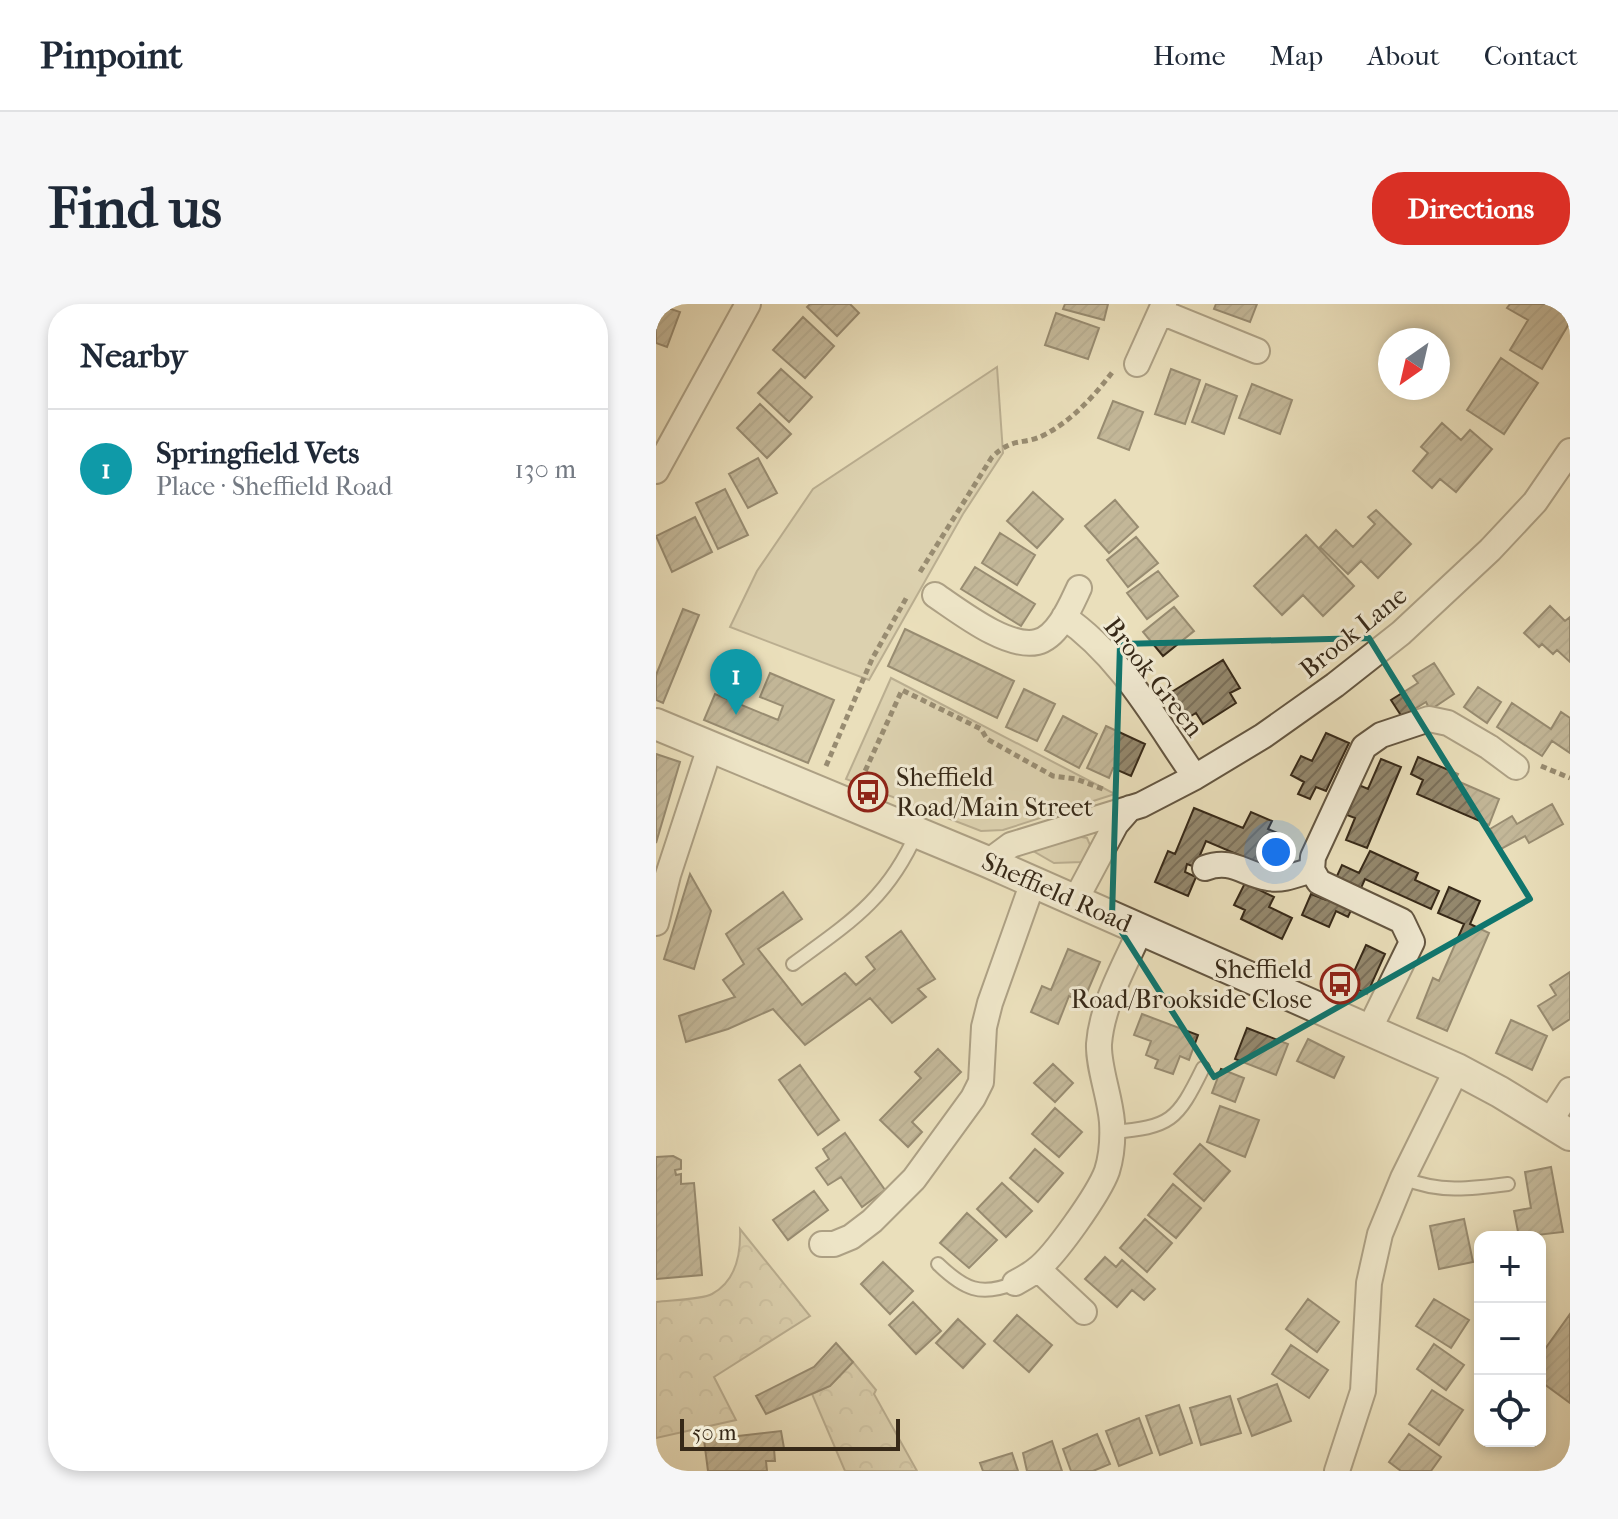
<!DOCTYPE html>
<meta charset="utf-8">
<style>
body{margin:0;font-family:"IM FELL French Canon",serif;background:#f6f6f7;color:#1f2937}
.controls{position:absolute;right:24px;bottom:24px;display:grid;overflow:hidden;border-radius:16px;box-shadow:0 4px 12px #0003}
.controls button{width:72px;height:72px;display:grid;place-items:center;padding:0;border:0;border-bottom:2px solid #e0e1e3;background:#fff;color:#1f2937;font:40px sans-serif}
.compass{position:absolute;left:722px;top:24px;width:72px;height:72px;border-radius:50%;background:#fff;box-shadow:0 4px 12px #0003;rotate:214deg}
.scale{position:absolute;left:24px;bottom:20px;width:220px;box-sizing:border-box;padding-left:8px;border:4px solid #372918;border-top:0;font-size:22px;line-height:28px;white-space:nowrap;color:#372918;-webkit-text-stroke:6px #f1ead3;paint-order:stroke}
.you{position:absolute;left:620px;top:548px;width:28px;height:28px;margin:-20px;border:6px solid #fff;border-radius:50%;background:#1a73e8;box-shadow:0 0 0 12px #1a73e833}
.badge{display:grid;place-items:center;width:52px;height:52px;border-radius:50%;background:#d93025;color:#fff;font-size:26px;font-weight:700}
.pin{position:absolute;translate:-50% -66px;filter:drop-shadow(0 2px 4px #0008)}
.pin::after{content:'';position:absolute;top:42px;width:28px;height:24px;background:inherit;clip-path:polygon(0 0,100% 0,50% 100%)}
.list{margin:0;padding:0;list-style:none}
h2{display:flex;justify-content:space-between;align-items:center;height:104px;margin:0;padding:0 32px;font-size:34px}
h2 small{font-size:26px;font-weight:400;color:#747a83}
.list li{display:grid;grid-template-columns:52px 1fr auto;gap:24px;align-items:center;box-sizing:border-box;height:120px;padding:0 32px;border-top:2px solid #e0e1e3}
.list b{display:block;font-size:30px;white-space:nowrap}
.list p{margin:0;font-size:26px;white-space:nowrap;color:#747a83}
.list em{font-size:26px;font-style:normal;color:#747a83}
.icon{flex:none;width:44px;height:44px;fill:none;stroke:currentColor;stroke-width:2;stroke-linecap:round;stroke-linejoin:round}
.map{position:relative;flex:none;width:914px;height:1167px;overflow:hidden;border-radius:32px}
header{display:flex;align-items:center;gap:48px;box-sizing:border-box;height:112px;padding:0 40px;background:#fff;border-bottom:2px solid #e0e1e3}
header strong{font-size:38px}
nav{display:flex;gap:44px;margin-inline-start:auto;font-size:28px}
.intro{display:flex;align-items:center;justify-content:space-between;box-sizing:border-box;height:192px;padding:0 48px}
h1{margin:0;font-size:56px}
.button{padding:20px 36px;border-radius:32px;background:#d93025;color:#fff;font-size:28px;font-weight:700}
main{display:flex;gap:48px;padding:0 48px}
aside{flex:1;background:#fff;border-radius:32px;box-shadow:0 4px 12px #0003}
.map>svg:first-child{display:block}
.grass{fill:#ccc09f;stroke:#82745c;stroke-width:2}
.forest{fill:url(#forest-crowns);stroke:#82745c;stroke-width:2}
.building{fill:url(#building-hatch);stroke:#372918;stroke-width:2}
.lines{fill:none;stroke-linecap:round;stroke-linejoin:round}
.service-casing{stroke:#645641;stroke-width:16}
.minor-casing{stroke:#645641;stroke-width:28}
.tertiary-casing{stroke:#645641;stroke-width:34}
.path{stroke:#372918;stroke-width:5;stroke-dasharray:6 4;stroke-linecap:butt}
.service{stroke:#f1ead3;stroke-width:12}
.minor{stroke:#f1ead3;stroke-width:24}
.tertiary{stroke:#f1ead3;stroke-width:30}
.marked{fill:none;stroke:#0f766e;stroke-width:6;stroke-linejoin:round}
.labels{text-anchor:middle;stroke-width:6;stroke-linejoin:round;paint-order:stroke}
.street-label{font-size:26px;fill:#372918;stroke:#f1ead3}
.poi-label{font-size:26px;fill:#372918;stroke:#f1ead3;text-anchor:start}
</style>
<header>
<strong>Pinpoint</strong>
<nav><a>Home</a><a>Map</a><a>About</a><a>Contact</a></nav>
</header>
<div class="intro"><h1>Find us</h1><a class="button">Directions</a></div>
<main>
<aside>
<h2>Nearby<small></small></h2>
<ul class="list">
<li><span class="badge" style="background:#0f9aa8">1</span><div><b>Springfield Vets</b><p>Place · Sheffield Road</p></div><em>130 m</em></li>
</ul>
</aside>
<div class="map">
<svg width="914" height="1167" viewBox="0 0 914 1167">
<defs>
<pattern id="forest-crowns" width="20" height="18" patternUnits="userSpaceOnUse" patternTransform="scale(2)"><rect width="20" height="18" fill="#ccc09f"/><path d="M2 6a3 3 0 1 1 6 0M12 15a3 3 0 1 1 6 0" fill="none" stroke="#b0a588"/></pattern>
<pattern id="building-hatch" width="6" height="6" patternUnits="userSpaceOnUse" patternTransform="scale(2)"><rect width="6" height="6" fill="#94886d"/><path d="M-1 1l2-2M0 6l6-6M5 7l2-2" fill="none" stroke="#7a6f59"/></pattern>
</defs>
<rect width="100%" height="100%" fill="#eadfbb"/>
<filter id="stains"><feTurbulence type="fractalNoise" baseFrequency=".0025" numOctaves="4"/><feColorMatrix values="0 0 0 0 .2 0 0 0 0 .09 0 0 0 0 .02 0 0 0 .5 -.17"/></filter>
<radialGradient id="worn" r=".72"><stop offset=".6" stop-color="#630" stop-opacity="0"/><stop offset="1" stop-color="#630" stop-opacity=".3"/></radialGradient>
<path class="grass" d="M341,63L347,149L307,210L213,376L74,323L101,267L157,185Z
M235,374L459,490L347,526L325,527L190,475Z
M419,532L431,534L434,541L426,558L398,559L372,544Z"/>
<path class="forest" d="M84,925L154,1012L58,1073L80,1116L0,1134V998C13,996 45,996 56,990C80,977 85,950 84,925Z
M197,1058L220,1086L218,1090L261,1167H189L156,1090L174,1082Z"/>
<path class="building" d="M0,0L24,8L11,43L0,39Z
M154,0H194L203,9L181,32L151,3Z
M409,0H452L448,16L407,5Z
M560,0H601L594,18L558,5Z
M854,0H903L914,7V18L886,65L854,46L872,16L851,4Z
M400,9L443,24L432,55L389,41Z
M147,13L178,42L149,74L117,46Z
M845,54L882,79L848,130L811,106Z
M125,65L156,93L133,118L102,89Z
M515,65L544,76L529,120L499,110Z
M550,80L581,92L568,130L536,118Z
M596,80L636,96L624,130L583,114Z
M457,97L487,108L473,146L442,134Z
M104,100L135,130L111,154L81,124Z
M786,119L805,136L814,126L836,145L800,188L784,175L776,184L757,167L772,149L765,143Z
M102,154L121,189L92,204L73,170Z
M69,185L92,231L62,245L40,199Z
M377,188L407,215L381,244L351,217Z
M459,196L482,223L453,249L429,222Z
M720,206L755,240L722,274L705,257L692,270L664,243L680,226L697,243L719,220L712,213Z
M39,213L56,248L16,268L0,232Z
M344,229L379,251L361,281L326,259Z
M650,231L698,282L667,312L647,291L626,311L598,282Z
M480,233L502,259L472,283L451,256Z
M319,263L379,300L365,322L305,285Z
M502,267L522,292L491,315L471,289Z
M894,302L909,317L914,313V358L901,346L897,350L886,340L883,343L868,329Z
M518,303L538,327L507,352L487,328Z
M27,305L43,311L7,399L0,396V371Z
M249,325L358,377L341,414L232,362Z
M567,356L584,384L574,389L580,399L547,420L540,409L530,415L514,389Z
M778,359L798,390L774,406L770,398L746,413L735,396L762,379L757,372Z
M114,369L178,396L152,459L48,416L59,390L122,416L127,402L104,393Z
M822,383L845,398L831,419L808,403Z
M368,385L399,400L381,437L350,423Z
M856,399L895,425L905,408L914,414V449L896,437L886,452L841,423Z
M407,412L441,430L423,464L389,446Z
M450,422L489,440L475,472L457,464L453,474L431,464Z
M670,429L693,439L670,487L660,483L654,495L642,490L648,478L635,471L645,452L656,457Z
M0,450L24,458L0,539Z
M762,453L802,470L799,476L843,495L833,521L761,490L767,476L755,470Z
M725,455L745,463L711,544L690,536L699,514L691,511L703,481L712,485Z
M896,500L907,520L873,539L869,532L845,545L834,525L856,512L861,520Z
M538,504L587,524L595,508L616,517L612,525L631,533L618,566L550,537L539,563L531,560L529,568L540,573L532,592L499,578L512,547L519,550Z
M714,547L762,569L759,576L783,587L775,605L709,575L692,613L680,607L673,623L646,611L655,590L670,596L686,561L703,569Z
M34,570L55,607L38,665L8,655Z
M589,579L618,593L613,603L636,614L626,635L585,615L589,606L578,601Z
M793,583L824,597L814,620L833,629L791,727L761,714L777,674L783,677L808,620L782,609Z
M127,588L146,615L102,645L146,701L189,669L200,681L219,665L210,653L245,627L279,675L262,685L270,693L236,719L214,694L149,741L117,705L72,725L30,738L23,712L79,693L67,676L88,660L70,630Z
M710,641L729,650L711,690L692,681Z
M412,645L444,658L427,698L413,692L402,720L375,708L386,682L395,686Z
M914,668V715L897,726L882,702L900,691L894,681Z
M486,710L542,731L533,756L524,752L517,770L499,764L502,756L490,751L495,737L478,731Z
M855,716L891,732L876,766L840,749Z
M591,724L632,740L620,771L579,755Z
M652,735L688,753L678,774L641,757Z
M282,745L305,768L256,818L266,828L252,843L224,816L265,774L259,768Z
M397,760L417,779L399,798L378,779Z
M144,761L183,816L162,831L123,776Z
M565,765L588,774L579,798L556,789Z
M564,802L603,816L589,853L551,838Z
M399,804L426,828L403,853L376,830Z
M189,829L229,886L206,903L185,873L172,881L160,864L173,855L167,845Z
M544,840L574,867L548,897L518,870Z
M379,845L407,869L382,898L354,874Z
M17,852L25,856V865L19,866L20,871L25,870V880L38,879L46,971L0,975V853Z
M895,863L907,928L863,933L858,907L875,904L869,868Z
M346,879L376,907L350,933L321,905Z
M517,880L545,904L520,934L492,911Z
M158,887L172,906L132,936L117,916Z
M311,909L341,936L313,964L284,939Z
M489,915L516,939L491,968L464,944Z
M808,915L817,958L783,965L774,922Z
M449,953L460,963L466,956L499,985L488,996L476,986L461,1003L429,975Z
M227,958L257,987L234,1010L205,980Z
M652,995L683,1018L661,1048L630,1025Z
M778,995L813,1016L795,1044L760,1022Z
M257,998L285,1027L260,1050L233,1021Z
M914,1010V1099L884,1077V1052Z
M361,1011L396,1041L373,1068L338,1037Z
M302,1015L329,1040L307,1064L280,1039Z
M180,1039L197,1058L174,1082L110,1110L100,1092L158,1063Z
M778,1040L808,1061L790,1086L761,1065Z
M635,1041L672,1066L653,1094L616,1070Z
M621,1080L635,1117L596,1132L582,1095Z
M776,1086L807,1106L783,1141L753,1120Z
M574,1092L585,1129L545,1141L534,1104Z
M523,1101L536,1139L504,1151L490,1112Z
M483,1114L496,1149L463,1162L450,1127Z
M125,1127L128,1144L118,1145L119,1157H110L111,1167H52L48,1136Z
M441,1130L454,1160L437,1167H415L407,1145Z
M753,1130L785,1153L775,1167H745L733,1158Z
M396,1137L406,1167H371L367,1149Z
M356,1149L362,1167H327L324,1159Z"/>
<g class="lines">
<g class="service-casing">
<path id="service" d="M137,660C193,619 232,595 261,528
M456,828C515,823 521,817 547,764
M747,874C783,889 814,885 852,880
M282,960C308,985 324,993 359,979"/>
</g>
<g class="minor-casing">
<path id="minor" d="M505,8L601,47
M481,60L508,0
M0,167L92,0
M279,291C303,307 351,345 381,338C402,333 415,301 423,284
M408,313C465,352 500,417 539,473
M332,558L355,541L485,501L539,473L607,432L679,381L745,329L834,246L879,198L914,147
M549,564C576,554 587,570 612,574C627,577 642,570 656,566
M420,595L460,520L474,504
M0,619L12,571L54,443
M713,726L756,638L746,617L663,578L656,566L657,553L708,443L725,431L773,415L792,419L833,443L860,463
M894,817L914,786
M166,940H178L195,933L216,917L258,875L317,794L325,778L328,723L334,699L377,578
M382,965L428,1008
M359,979C366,975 374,971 380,966C399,952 443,889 451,867C456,851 457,835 456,818C454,792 442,763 443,740C446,700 469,661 485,625
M681,1167L707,1087L713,979L724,930L747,874L801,765"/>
</g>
<g class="tertiary-casing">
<path id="tertiary" d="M0,420L332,558L801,765L844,788L914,831"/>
</g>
<path class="path" d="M264,268L336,153C358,132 366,142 388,131C417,116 439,91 458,66
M170,462L216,355L252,291
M885,462L914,474
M205,476L246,386L325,425L331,435L397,472L420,475L447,485"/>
<use href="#service" class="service"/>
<use href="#minor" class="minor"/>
<use href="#tertiary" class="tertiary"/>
</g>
<path d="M0 0H914V1167H0ZM713,334L874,595L558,773L456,613L464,340Z" fill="#eadfbb" fill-opacity=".55" fill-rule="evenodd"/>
<path class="marked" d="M713,334L874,595L558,773L456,613L464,340Z"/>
<defs>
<g id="bus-ring" transform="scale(2)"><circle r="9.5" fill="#f1ead3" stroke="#8f2418" stroke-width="1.5"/><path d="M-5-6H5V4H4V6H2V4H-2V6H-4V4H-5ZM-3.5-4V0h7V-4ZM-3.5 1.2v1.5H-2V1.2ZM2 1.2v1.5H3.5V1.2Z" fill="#8f2418"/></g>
</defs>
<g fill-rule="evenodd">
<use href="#bus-ring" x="212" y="488"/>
<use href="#bus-ring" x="684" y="680"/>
</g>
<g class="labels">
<g class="street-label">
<text transform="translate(697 328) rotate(-39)" y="9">Brook Lane</text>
<text transform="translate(498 373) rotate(52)" y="9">Brook Green</text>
<text transform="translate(401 588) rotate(24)" y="9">Sheffield Road</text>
</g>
<g class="poi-label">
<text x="240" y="482">Sheffield<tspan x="240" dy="30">Road/Main Street</tspan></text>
<text x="656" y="674" text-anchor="end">Sheffield<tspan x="656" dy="30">Road/Brookside Close</tspan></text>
</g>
</g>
<rect width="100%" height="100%" filter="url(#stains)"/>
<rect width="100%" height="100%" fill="url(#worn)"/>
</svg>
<div class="controls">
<button>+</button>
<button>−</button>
<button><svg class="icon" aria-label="locate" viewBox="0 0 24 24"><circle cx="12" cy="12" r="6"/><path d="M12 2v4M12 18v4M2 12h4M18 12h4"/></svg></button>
</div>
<svg class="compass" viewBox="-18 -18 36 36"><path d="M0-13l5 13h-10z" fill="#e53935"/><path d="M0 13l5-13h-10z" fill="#747a83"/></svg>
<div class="scale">50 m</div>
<div class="you"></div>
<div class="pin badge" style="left:80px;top:411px;background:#0f9aa8">1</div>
</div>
</main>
